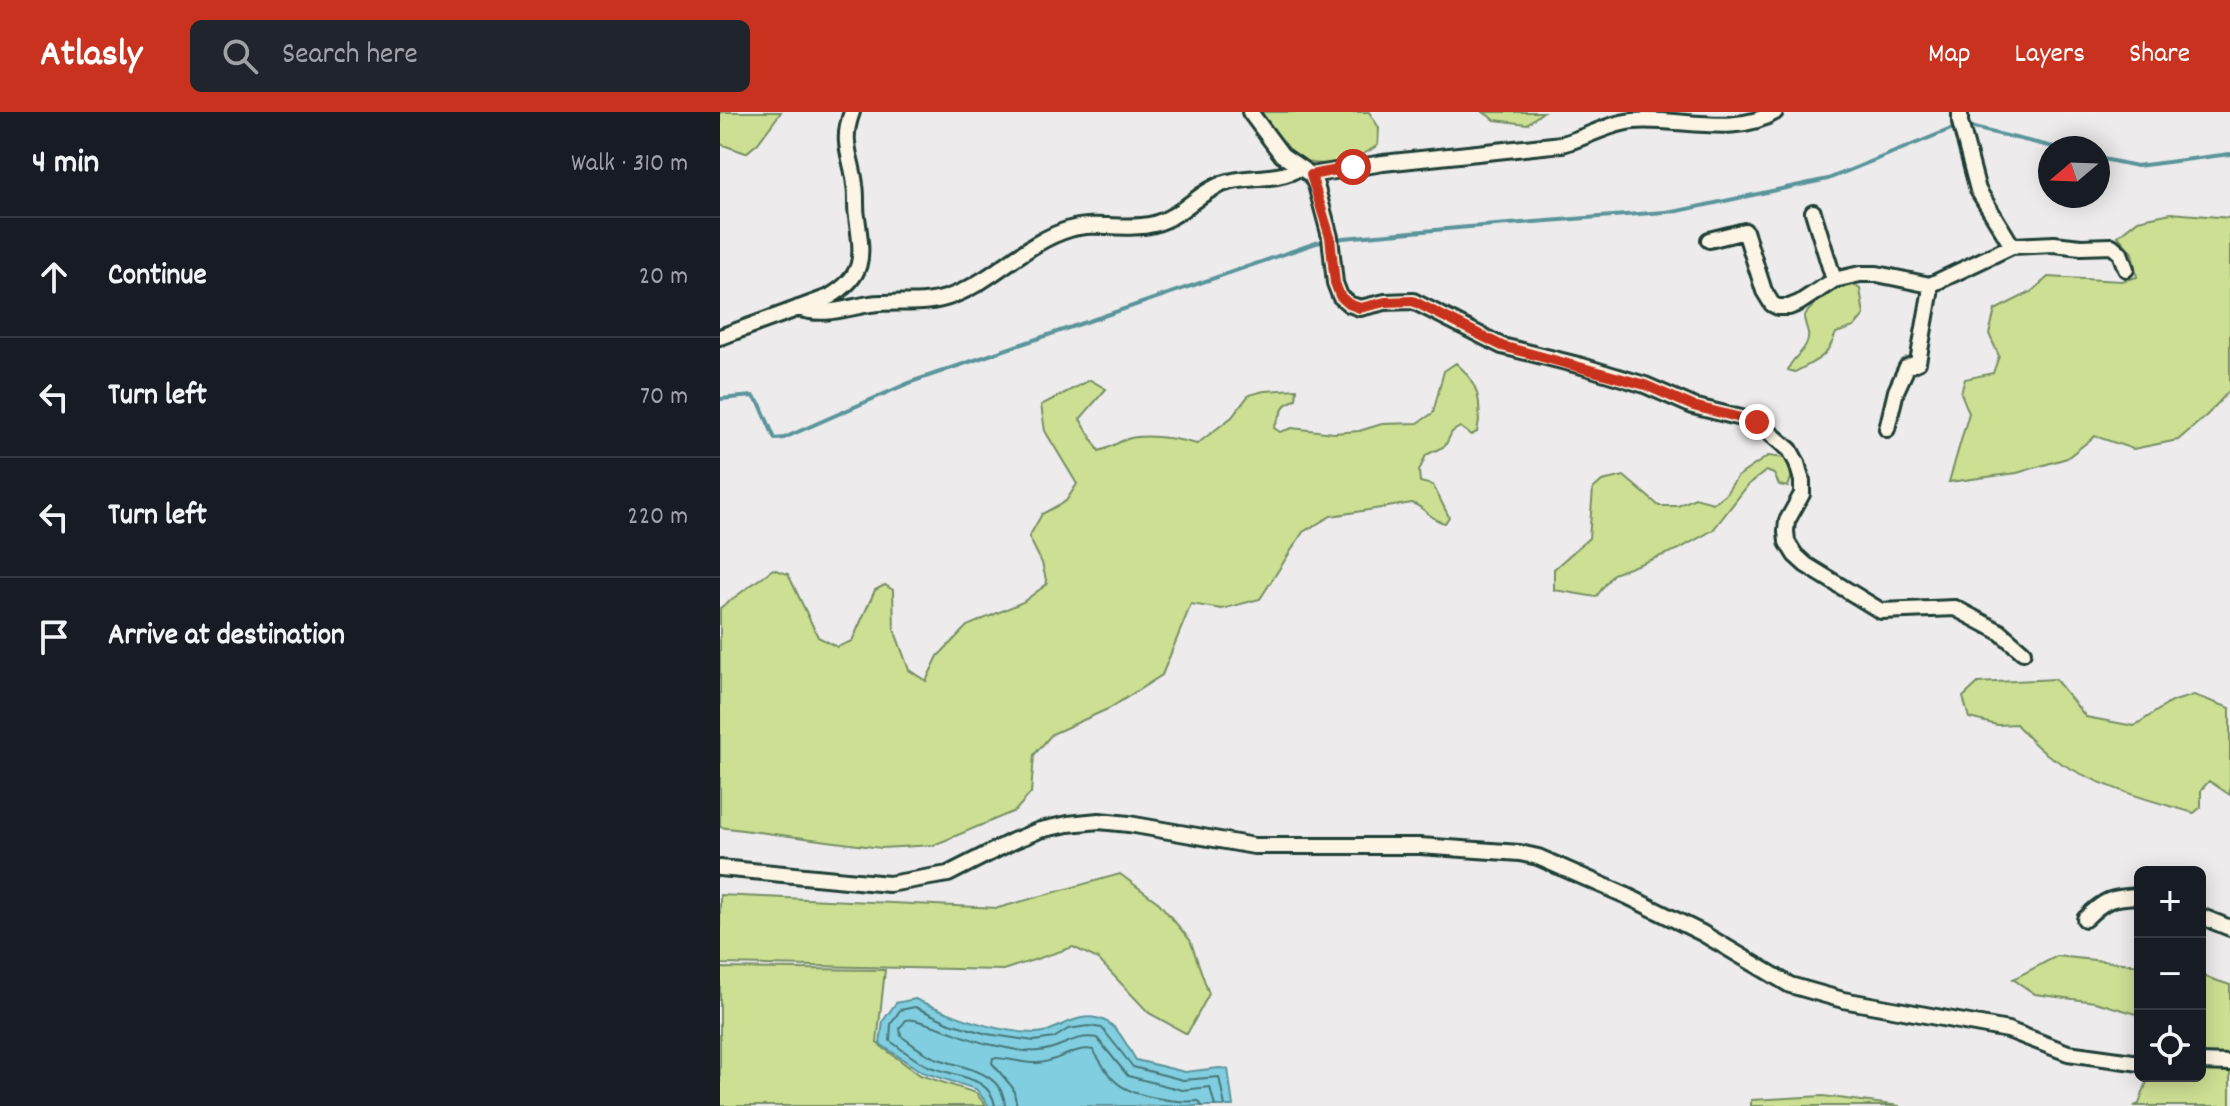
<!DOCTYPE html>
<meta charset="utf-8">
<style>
body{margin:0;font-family:Dekko,sans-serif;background:#20242c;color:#f1f3f6}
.controls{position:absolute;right:24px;bottom:24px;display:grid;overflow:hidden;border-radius:12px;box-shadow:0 4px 20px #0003}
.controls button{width:72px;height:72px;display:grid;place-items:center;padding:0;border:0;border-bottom:2px solid #363941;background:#171b24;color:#f1f3f6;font:40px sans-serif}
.compass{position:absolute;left:1318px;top:24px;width:72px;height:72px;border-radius:50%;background:#171b24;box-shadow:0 4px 20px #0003;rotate:251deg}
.stop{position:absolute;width:24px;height:24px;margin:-18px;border:6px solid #c8321e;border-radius:50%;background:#fff}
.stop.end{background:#c8321e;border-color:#fff;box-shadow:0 2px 8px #0008}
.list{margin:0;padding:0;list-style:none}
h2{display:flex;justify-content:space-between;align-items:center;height:104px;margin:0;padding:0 32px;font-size:34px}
h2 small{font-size:26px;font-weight:400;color:#9ea1a6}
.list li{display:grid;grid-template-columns:52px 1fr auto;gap:24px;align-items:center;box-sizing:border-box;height:120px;padding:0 32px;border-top:2px solid #363941}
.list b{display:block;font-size:30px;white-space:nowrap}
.list em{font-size:26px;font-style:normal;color:#9ea1a6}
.icon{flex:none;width:44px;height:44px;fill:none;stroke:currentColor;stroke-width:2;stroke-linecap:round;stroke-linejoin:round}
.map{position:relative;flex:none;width:1510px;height:994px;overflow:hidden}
header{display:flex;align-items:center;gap:48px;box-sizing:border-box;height:112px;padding:0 40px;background:#c8321e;color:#fff}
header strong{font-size:38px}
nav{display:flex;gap:44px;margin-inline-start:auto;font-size:28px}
.search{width:560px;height:72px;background:#20242c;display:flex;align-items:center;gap:20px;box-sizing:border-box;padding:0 28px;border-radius:12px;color:#9ea1a6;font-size:30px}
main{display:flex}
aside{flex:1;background:#171b24}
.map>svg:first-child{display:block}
.green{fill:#cddf93;stroke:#768e64;stroke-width:2}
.water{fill:#81cee0;stroke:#5a949b;stroke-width:2}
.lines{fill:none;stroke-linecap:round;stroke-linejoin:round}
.shore{stroke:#467779;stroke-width:2}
.stream{stroke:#5a949b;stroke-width:4}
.minor-casing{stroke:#1f3d34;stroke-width:20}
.minor{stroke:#fcf5e5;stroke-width:14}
.route{stroke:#c8321e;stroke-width:10}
</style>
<header>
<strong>Atlasly</strong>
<div class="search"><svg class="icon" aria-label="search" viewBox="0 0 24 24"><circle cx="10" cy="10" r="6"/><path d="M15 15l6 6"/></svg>Search here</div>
<nav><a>Map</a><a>Layers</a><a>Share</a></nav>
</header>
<main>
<aside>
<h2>4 min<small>Walk · 310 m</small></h2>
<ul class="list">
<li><svg class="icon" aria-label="ahead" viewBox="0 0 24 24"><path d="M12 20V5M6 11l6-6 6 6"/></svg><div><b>Continue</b></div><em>20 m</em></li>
<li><svg class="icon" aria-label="left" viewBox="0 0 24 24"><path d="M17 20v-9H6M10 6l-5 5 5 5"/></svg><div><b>Turn left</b></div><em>70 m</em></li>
<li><svg class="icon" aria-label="left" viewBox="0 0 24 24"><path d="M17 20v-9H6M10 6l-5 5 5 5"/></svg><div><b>Turn left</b></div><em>220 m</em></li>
<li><svg class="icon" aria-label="arrive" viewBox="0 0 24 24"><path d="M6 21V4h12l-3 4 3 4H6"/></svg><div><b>Arrive at destination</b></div></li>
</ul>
</aside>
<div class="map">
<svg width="1510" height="994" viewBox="0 0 1510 994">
<rect width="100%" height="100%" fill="#edebec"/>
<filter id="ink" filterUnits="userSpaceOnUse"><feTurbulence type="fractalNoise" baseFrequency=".0125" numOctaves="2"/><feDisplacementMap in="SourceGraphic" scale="16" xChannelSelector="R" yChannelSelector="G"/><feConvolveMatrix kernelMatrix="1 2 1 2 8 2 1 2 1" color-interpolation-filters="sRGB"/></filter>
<g filter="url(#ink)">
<path class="green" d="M0,0H61L38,31L26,41L0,32Z
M541,0H649L659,16L658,33C635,50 596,61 570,41C559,31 549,12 541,0Z
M763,0H823L807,12L775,8Z
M1451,101L1510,106V278L1487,303L1458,328L1413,337L1375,324L1347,346L1297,361L1229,370L1249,301L1241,281L1245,267L1273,261L1279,244L1269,222L1275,198L1311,180L1328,165L1401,169L1417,165L1412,141L1398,124L1418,108Z
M1133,173L1140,177L1144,203L1134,215L1116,221C1106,248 1098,247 1075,260L1068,258C1071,246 1083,242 1087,230C1091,219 1084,214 1084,204C1099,186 1109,177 1133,173Z
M736,251C759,271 763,292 757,320L751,323L740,315L732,320L725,334L706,343L699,359L700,370L713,373L729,405L725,411C710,408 706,396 692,391L611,404L583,420L540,487L502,497L471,492L442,563L390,596L332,622L314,643L311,681L295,699L214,733L161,736L0,715V496L53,457L68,462L98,525L117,535L132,529L155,478L165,473L173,478L174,517L189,558L206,569L218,544L247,514L303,490L327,472L322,451L309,425L322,402L346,389L357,372L325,319L321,293L370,268L386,277L360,307L379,339C388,337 393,333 402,329C422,320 457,327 477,332L512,305L529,283L544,279L577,277L576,287L565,293L554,316L560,320L572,316L614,321L639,319L662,312L698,311L713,301L724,259Z
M1048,344L1066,346L1072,363L1068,375L1059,373L1054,362L1046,359L1028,373L993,418L959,437L893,462L876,485L834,478V457L869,426L873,377L882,369L904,364L939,394H958L975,386L993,391L1005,383L1017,365Z
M1335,567L1366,605L1414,614L1451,590L1474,583L1510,596V683L1489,669L1481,678V695L1474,701C1424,687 1371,672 1328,643C1316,635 1306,623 1296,612L1277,613L1249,606L1243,585L1258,571Z
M400,762L439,791L470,828L489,882L467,922L429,901L378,847L353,835L283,858L0,852V783L278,796Z
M1337,844L1420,853V903L1375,890L1315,882L1293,867Z
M0,856L165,858L157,931L200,963L256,981L266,994H0Z
M1480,863L1510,873V994H1414L1419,992L1429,964H1480Z
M1103,984L1180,994H1031V988Z"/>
<path class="water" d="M195,887C232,903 273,920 314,921C337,922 357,896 385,909C399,915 408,936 416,948L465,960L499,956L508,957L513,994H269L256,977L202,960L160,932L163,909L176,891Z"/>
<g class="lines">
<path class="shore" d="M275,994C271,963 230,964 208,954C194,948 182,937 170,929L171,912L180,898L195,895L230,911L267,922L314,929L334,926L348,917L368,914L382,916L413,955L463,968L499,965L505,994
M285,994C283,957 239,956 213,945C201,940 191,931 181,924L180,916L186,908C196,904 251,929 268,932C283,935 302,941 318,939C341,938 352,922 377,926L408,964L462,978L490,975L495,994
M297,994L293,976L272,951L273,946C287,945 303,952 318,951C338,950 355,934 373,938C380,948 386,961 395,969C411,985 457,991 479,989L482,994"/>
<path class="stream" d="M1245,14L1338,36
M1378,46L1417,54L1510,42
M0,287L33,284L40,292L55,327L64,326L191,270L596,131L623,126L749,115L958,99L1108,67L1236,15"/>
<g class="minor-casing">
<path id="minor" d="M530,0L562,43L591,63L596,73L610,125L615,171L620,184L629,192L640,196L665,190L693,189L782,234L862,254L925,273L973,294L1037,310L1070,338L1077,351L1082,369V382L1067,409L1066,419L1067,430L1075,443L1086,453L1161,499L1235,496L1280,520L1303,540
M1240,0V10L1258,78L1292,134
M591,63L663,51L842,32C866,26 889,11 913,9C959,5 1015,25 1055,0
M1093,100L1114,168
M989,128L1025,119L1044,179L1052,192L1058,195H1069L1079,191L1114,168L1140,162H1157L1210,173L1292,134L1334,132L1361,135L1392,134L1400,141L1406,157
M78,196C103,205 125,196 150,192C180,188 204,195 234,183C275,167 306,130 350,117C377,109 407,119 434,112C461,105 477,81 502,72C525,63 558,70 579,56
M0,225L109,185C147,163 142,143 137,105C135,94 137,84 135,73C132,44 120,32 132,0
M1167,317L1176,279L1187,255L1198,250L1210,182V173
M0,756L169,772L228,762L293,729L320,718L348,712L379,709L409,712L534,734H700L800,741L818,745L907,784L982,821L1070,873L1123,888L1288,918L1348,941L1420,951
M1480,804L1510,816
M1365,807C1385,787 1392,785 1420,784
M1480,950L1510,951"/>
</g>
<use href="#minor" class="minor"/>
</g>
</g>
<g class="lines" filter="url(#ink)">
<path class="route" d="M633,55L591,63L610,125L615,171L620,184L629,192L640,196L665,190L693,189L782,234L925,273L973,294L1037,310"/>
</g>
</svg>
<div class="controls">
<button>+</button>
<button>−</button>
<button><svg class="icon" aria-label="locate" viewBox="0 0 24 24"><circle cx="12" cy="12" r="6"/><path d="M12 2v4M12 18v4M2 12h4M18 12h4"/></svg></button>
</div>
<svg class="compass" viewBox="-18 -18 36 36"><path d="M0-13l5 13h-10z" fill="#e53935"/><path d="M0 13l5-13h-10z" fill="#9ea1a6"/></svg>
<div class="stop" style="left:633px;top:55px"></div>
<div class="stop end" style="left:1037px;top:310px"></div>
</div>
</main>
